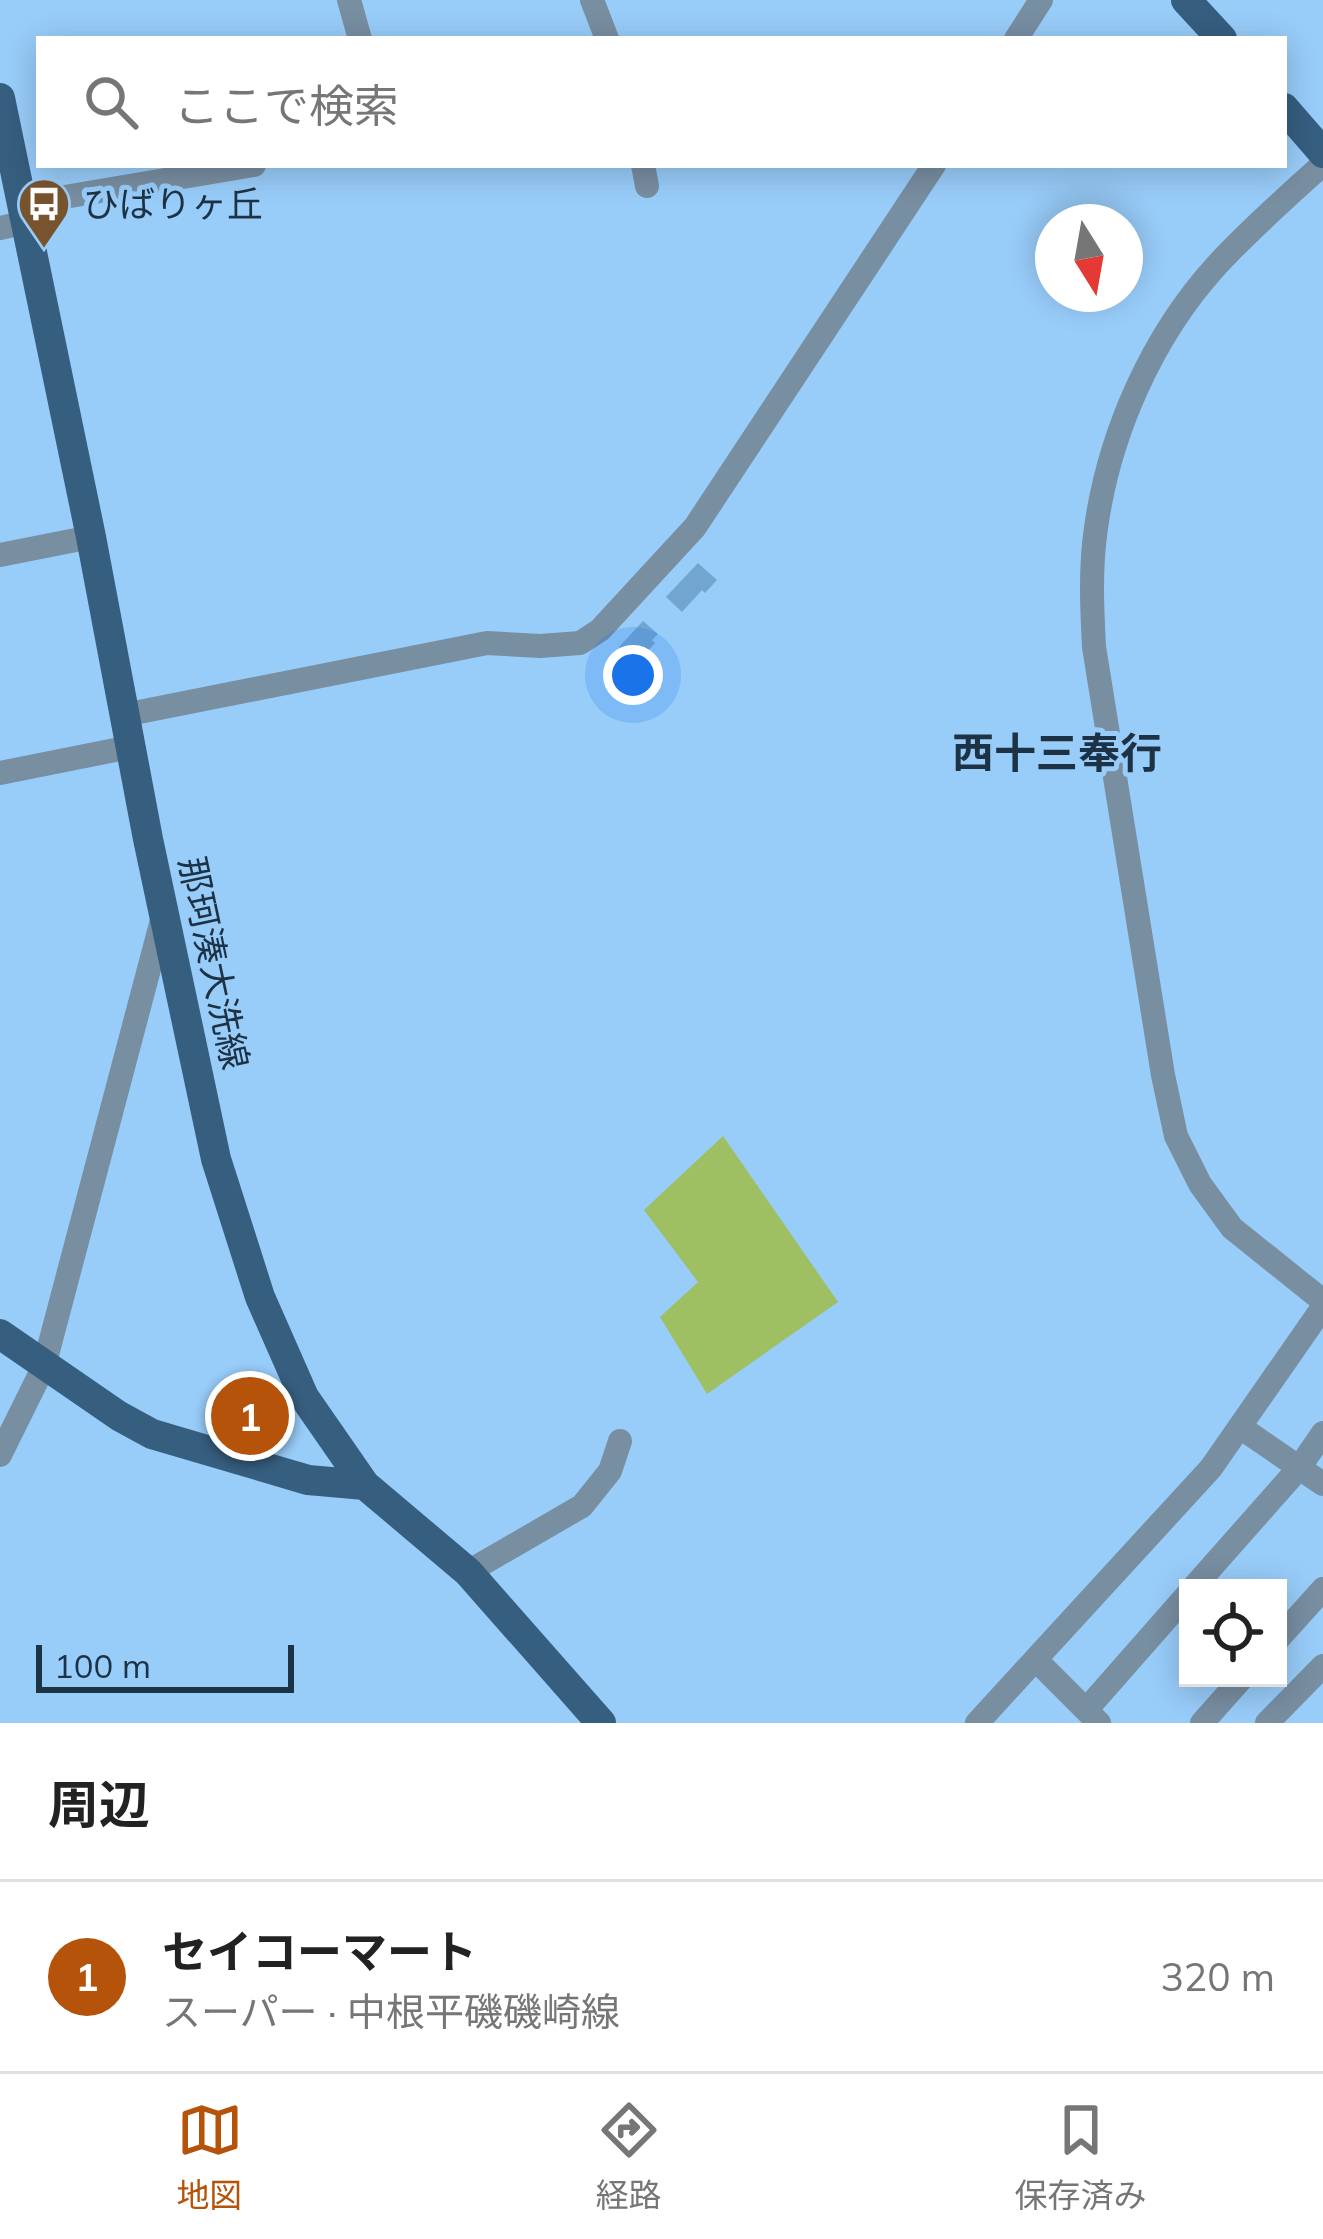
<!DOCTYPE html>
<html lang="ja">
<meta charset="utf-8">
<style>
body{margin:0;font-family:Mulish,"Noto Sans JP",sans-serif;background:#f2f2f2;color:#222}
.controls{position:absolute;right:36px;bottom:36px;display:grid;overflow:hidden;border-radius:0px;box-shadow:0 6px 30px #0003}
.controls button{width:108px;height:108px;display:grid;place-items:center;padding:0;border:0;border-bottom:3px solid #e0e0e0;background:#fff;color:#222;font:60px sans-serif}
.compass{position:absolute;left:1035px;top:204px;width:108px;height:108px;border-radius:50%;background:#fff;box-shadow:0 6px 30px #0003;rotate:169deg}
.scale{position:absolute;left:36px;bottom:30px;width:258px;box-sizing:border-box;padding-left:12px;border:6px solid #1d3244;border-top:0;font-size:33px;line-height:42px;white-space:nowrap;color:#1d3244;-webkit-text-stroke:9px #98ccf9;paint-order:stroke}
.you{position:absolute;left:633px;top:675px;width:42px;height:42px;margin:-30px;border:9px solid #fff;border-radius:50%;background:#1a73e8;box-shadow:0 0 0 18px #1a73e833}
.badge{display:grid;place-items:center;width:78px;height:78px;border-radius:50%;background:#b45309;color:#fff;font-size:39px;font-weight:700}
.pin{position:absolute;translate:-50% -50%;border:6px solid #fff;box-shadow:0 3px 12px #0006}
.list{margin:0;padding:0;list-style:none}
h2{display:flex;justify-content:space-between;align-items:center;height:156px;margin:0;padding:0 48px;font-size:51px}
h2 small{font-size:39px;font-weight:400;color:#767676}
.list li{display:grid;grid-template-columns:78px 1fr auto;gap:36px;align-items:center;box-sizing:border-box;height:192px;padding:0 48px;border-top:3px solid #e0e0e0}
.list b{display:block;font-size:45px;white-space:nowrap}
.list p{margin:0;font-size:39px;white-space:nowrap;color:#767676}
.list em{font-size:39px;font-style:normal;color:#767676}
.icon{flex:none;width:66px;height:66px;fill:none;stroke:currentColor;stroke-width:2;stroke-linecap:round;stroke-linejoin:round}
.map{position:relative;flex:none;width:1323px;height:1723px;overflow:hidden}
.search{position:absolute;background:#fff;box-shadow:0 6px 30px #0003;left:36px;right:36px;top:36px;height:132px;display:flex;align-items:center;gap:30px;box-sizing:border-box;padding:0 42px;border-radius:0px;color:#767676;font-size:45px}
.sheet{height:348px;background:#fff}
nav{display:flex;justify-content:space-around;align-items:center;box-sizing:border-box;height:168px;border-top:3px solid #e0e0e0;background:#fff;font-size:33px;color:#767676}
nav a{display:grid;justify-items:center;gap:6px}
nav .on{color:#b45309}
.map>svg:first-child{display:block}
.green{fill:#9ec062}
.building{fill:#73a5d1}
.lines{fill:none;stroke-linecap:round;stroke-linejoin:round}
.minor{stroke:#788ea1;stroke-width:24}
.major{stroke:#365e7f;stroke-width:30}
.labels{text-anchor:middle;stroke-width:10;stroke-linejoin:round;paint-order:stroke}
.poi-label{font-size:36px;fill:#1d3244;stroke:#98ccf9;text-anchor:start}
.street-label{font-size:36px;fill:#1d3244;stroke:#98ccf9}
.quarter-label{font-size:42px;font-weight:bold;fill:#1d3244;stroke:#98ccf9}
</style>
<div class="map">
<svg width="1323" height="1723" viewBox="0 0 1323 1723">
<rect width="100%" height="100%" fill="#98ccf9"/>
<path class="green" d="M723,1136L838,1302L707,1394L660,1317L698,1282L644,1210Z"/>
<path class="building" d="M698,563L717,580L705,593L702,590L682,612L666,597Z
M643,621L658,634L652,640L655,643L637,663L619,647Z
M254,1388L276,1404L246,1444L224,1428Z"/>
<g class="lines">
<path class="minor" d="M349,0L360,39
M592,0L607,39
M1016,39L1041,0
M1323,164C1287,197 1249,230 1217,265C1152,336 1109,434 1096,528C1090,568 1092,608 1094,647L1163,1075L1176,1136L1200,1184L1232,1228L1323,1301
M643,165L647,186
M23,204L254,165
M0,228L27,222
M0,555L91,537
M124,715L487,643L540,646L580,643L600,630L695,527L934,165
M0,773L130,747
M1240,1427L1323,1484
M0,1455L44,1366L162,920
M468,1572L582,1506L610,1471L620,1441
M1193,1588L1299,1468L1323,1433
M1278,1639L1323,1589
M1036,1660L1099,1723
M1086,1710L1188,1594
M977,1723L1211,1468L1323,1307
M1202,1723L1242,1678
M1267,1723L1323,1666"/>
<path class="major" d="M1186,0L1222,39
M0,98L91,537L148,839L216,1159L260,1297L304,1397L365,1485L468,1572L601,1723
M1284,108L1323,153
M0,1334L119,1416L152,1434L308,1480L365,1485"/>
</g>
<defs>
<g id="bus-pin" transform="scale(2.7)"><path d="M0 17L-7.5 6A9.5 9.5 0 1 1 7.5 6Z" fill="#78542e" stroke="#98ccf9"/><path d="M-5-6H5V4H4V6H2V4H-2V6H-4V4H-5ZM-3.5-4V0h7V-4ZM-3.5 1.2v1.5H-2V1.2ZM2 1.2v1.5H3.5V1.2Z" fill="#fff"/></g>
</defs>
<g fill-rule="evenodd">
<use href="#bus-pin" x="44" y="204"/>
</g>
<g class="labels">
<g class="poi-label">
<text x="83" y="217">ひばりヶ丘</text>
</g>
<g class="street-label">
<text transform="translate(214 963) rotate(78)" y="13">那珂湊大洗線</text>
</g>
<g class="quarter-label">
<text x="1057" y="768">西十三奉行</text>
</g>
</g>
</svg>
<div class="controls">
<button><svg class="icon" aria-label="locate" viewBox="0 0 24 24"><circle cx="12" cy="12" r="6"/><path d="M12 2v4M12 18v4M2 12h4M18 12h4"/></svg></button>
</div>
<svg class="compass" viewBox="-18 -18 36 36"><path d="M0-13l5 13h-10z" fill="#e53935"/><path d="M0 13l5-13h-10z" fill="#767676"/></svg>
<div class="scale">100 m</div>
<div class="you"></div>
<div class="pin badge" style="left:250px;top:1416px">1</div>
<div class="search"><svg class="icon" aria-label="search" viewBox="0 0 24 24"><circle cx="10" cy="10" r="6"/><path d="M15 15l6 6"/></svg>ここで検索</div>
</div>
<section class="sheet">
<h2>周辺<small></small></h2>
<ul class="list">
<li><span class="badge">1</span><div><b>セイコーマート</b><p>スーパー · 中根平磯磯崎線</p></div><em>320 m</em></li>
</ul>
</section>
<nav>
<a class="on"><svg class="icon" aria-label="map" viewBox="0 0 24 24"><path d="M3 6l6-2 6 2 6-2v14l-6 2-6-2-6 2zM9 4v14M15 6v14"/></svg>地図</a>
<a><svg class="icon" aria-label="directions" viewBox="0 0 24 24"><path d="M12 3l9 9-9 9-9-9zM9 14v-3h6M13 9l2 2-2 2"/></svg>経路</a>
<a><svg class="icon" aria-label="saved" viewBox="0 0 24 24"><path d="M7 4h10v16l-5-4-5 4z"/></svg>保存済み</a>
</nav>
